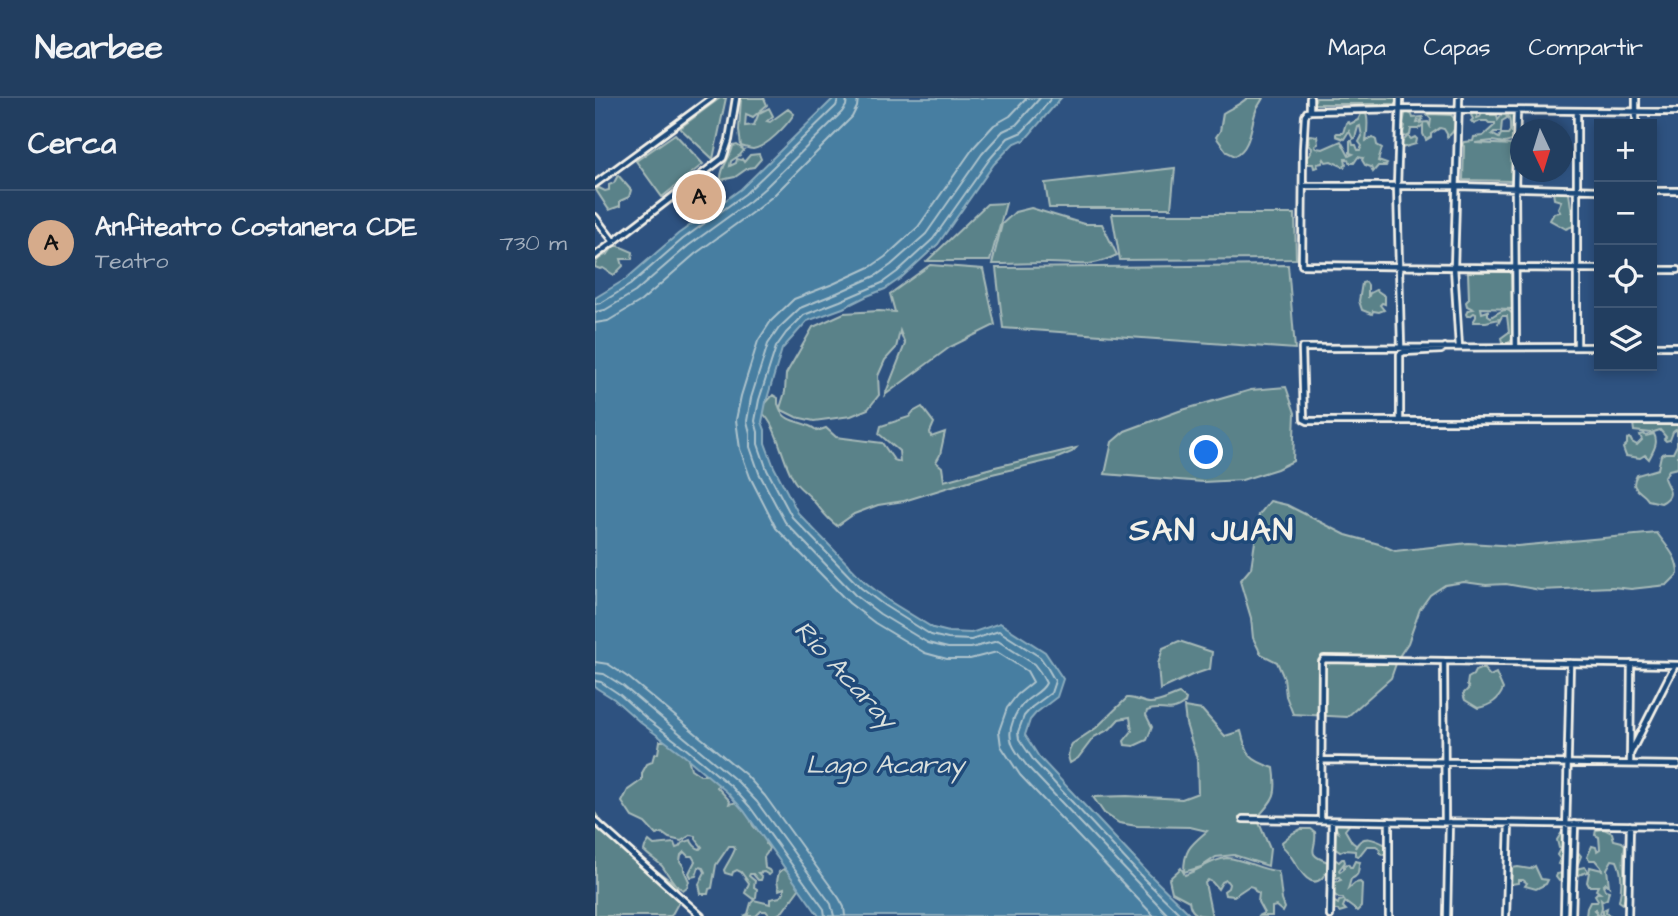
<!DOCTYPE html>
<html lang="es">
<meta charset="utf-8">
<style>
body{margin:0;font-family:"Architects Daughter",sans-serif;background:#2e4969;color:#f1f3f6}
.controls{position:absolute;right:21px;top:21px;display:grid;overflow:hidden;border-radius:0px;box-shadow:0 4px 10px #0003}
.controls button{width:63px;height:63px;display:grid;place-items:center;padding:0;border:0;border-bottom:2px solid #3f5775;background:#223e60;color:#f1f3f6;font:35px sans-serif}
.compass{position:absolute;left:915px;top:21px;width:63px;height:63px;border-radius:50%;background:#223e60;box-shadow:0 4px 10px #0003;rotate:176deg}
.you{position:absolute;left:612px;top:355px;width:24px;height:24px;margin:-18px;border:5px solid #fff;border-radius:50%;background:#1a73e8;box-shadow:0 0 0 10px #1a73e833}
.badge{display:grid;place-items:center;width:46px;height:46px;border-radius:50%;background:#d6ab8b;color:#111;font-size:23px;font-weight:700}
.pin{position:absolute;translate:-50% -50%;border:4px solid #fff;box-shadow:0 2px 7px #0006}
.list{margin:0;padding:0;list-style:none}
h2{display:flex;justify-content:space-between;align-items:center;height:91px;margin:0;padding:0 28px;font-size:30px}
h2 small{font-size:23px;font-weight:400;color:#a2aebd}
.list li{display:grid;grid-template-columns:46px 1fr auto;gap:21px;align-items:center;box-sizing:border-box;height:105px;padding:0 28px;border-top:2px solid #3f5775}
.list b{display:block;font-size:26px;white-space:nowrap}
.list p{margin:0;font-size:23px;white-space:nowrap;color:#a2aebd}
.list em{font-size:23px;font-style:normal;color:#a2aebd}
.icon{flex:none;width:38px;height:38px;fill:none;stroke:currentColor;stroke-width:2;stroke-linecap:round;stroke-linejoin:round}
.map{position:relative;flex:none;width:1083px;height:818px;overflow:hidden}
header{display:flex;align-items:center;gap:42px;box-sizing:border-box;height:98px;padding:0 35px;background:#223e60;border-bottom:2px solid #3f5775}
header strong{font-size:33px}
nav{display:flex;gap:38px;margin-inline-start:auto;font-size:24px}
main{display:flex}
aside{flex:1;background:#223e60}
.map>svg:first-child{display:block}
.green{fill:#5a8289;stroke:#a7bab8;stroke-width:2}
.water{fill:#467ea1;stroke:#8cacbd;stroke-width:2}
.lines{fill:none;stroke-linecap:round;stroke-linejoin:round}
.shore{stroke:#aec3cc;stroke-width:2}
.street-casing{stroke:#f4f1e8;stroke-width:10}
.street{stroke:#1f4a7a;stroke-width:4.5}
.labels{text-anchor:middle;stroke-width:7;stroke-linejoin:round;paint-order:stroke}
.water-label{font-size:26px;font-style:italic;fill:#dae0dd;stroke:#1f4a7a}
.district-label{font-size:32px;font-weight:bold;letter-spacing:2px;fill:#f4f1e8;stroke:#1f4a7a}
</style>
<header>
<strong>Nearbee</strong>
<nav><a>Mapa</a><a>Capas</a><a>Compartir</a></nav>
</header>
<main>
<aside>
<h2>Cerca<small></small></h2>
<ul class="list">
<li><span class="badge">A</span><div><b>Anfiteatro Costanera CDE</b><p>Teatro</p></div><em>730 m</em></li>
</ul>
</aside>
<div class="map">
<svg width="1083" height="818" viewBox="0 0 1083 818">
<rect width="100%" height="100%" fill="#2e5280"/>
<filter id="ink" filterUnits="userSpaceOnUse"><feTurbulence type="fractalNoise" baseFrequency=".0143" numOctaves="2"/><feDisplacementMap in="SourceGraphic" scale="14" xChannelSelector="R" yChannelSelector="G"/><feConvolveMatrix kernelMatrix="1 2 1 2 8 2 1 2 1" color-interpolation-filters="sRGB"/></filter>
<g filter="url(#ink)">
<path class="green" d="M125,0H131L118,61L85,30Z
M146,0H169L172,7L158,19L151,16L150,28L159,27L164,15L174,10L178,18L172,23L175,24L193,11L199,16C192,27 172,49 158,51C154,51 150,49 146,48L144,32Z
M652,0H668C666,4 664,7 662,10C655,27 657,49 640,58L632,54L621,39L625,33L628,15C637,9 645,7 652,0Z
M721,0H802V6H718Z
M812,14L817,17L818,20L828,19L827,23L823,22L822,25L833,24L835,28L836,21L832,17L836,16L856,17C864,24 860,34 852,39V36L849,31L845,30L836,36V39L831,42L828,36V27L823,31H816L815,37L813,38L816,41L820,39L822,41L821,46L807,50V44L812,39L809,38L808,35L810,28L808,26L810,16Z
M880,14H883L882,20L885,19L888,14H890L892,17H902L903,22L907,17H911L912,20L907,23L906,34H899L897,36L904,40L906,36H913L915,33V25L913,16H918C920,22 919,39 917,43L910,45L897,43L880,45L918,47L917,83L868,82L869,48L867,47L869,44L878,43L879,39L888,38L900,27V25H894L892,23H885L879,26L876,23L878,21L876,17Z
M766,16H771C774,22 772,35 771,43L778,40L781,42L782,47L787,50L783,63L792,66L791,68H783L778,74L776,69L770,67L767,62L768,60L763,59L759,65H755L752,61H750L751,66L749,69L736,63L731,64L729,61L727,65L722,66L723,69L719,70L718,66H713L710,59L715,57L717,50L714,48L713,39L715,37L722,38L723,46L720,48L721,50L728,51L746,43L754,58L758,56L755,55V43H757L758,47H761L763,52H765L767,48L764,44L767,38L765,28L763,29L760,40L758,41L754,33L749,41L741,38V36L742,35H748L751,25L753,24L755,26L763,22Z
M80,36L108,66L67,99L41,63Z
M142,47L149,52L145,57L136,63L135,68L141,65L142,61L146,62L147,61L149,64L155,57L164,56L166,61L159,69L153,70L140,79L126,82C125,69 136,60 138,48Z
M580,70L576,110H454L450,85Z
M23,77L36,92L34,99L25,103V108L14,112L1,92L4,90L10,93L14,92V87L19,85Z
M958,94L974,95L978,123V128L971,131L955,122L959,115L965,114L963,110L966,103L959,101Z
M411,105L395,163H332L392,106Z
M436,110L489,126H507L522,157C493,171 483,165 453,165C434,165 416,166 397,166L407,126L420,114Z
M517,116H700L701,161L525,162Z
M19,148H24L38,154L37,161H26L28,168L19,177L8,170L5,171L0,169C0,161 8,158 13,156Z
M335,167L388,171L400,227L355,249L290,297L310,246L305,233L301,250L290,262L283,278L284,297L273,311L256,318L219,323L201,319L185,311C191,327 212,322 222,333L231,330L241,339L287,345L299,362L305,364L304,353L284,336L286,328L314,319L318,314L327,309L339,325L335,334L336,339L350,334L345,357L341,364L347,369L349,383L400,369L481,350L477,354L460,361L393,377L309,403L283,407L259,416L242,428C229,418 226,411 216,400C211,394 204,390 200,384C188,367 182,325 167,315L169,307L178,297L183,300V306L185,310L190,294L191,276L218,229L249,215L284,213L300,214L295,196Z
M693,167L700,251L408,230L401,170Z
M873,174H916L917,211L886,210L887,215L893,213V217L896,219C901,216 907,211 912,212C920,214 923,231 920,238C918,242 915,244 911,246L907,244L906,240L914,234L912,218H907L903,226L904,221L891,224H878L881,219V216L879,215L875,218H872L871,216L873,212L878,211L872,208L871,204L874,201Z
M771,184L773,187V200L775,195L781,192L790,198V206L787,205L785,207L789,212L784,214L778,213L777,216L767,212L764,203L767,185Z
M691,289L700,315L698,363L682,371L647,382L608,384L510,376L517,344L530,333L584,313L656,292Z
M1083,319V370L1074,372L1069,380C1072,390 1082,397 1066,405L1053,402C1047,392 1033,392 1042,377L1063,371L1066,357L1070,355H1078L1082,347V331L1078,334L1075,342L1071,343L1069,341L1071,339L1065,332L1056,335L1039,333L1038,326L1073,324L1075,320Z
M1049,336L1051,338L1059,336C1064,345 1058,353 1054,361L1050,357L1045,360L1031,358L1028,350L1032,346V341L1035,340L1037,344L1042,347L1047,342L1045,337Z
M675,403L692,407L751,437L784,446L800,453L873,445L922,448L1062,435C1072,449 1083,459 1083,476L1072,487L1036,491L1017,489L945,492L911,486L891,487L869,484L850,487L835,497L825,511L813,545L803,560L796,580L752,619L698,616L691,598L689,580L682,564L666,556L658,540L656,520L645,483L656,470L664,417Z
M584,543L617,554L615,571L597,577L565,592L563,566L568,550Z
M885,571H889L895,578L901,575L908,591C904,602 894,608 883,610L870,602L868,596L874,590L872,587L873,580L878,577L880,573Z
M584,596L591,601L590,605C572,619 567,606 552,613L551,617L557,629L552,642L539,648L530,647L529,643L537,633L535,619L524,621L515,631L499,639L483,660L475,665C472,658 473,652 477,646L501,630L532,600C541,599 547,605 555,605C565,605 575,599 584,596Z
M589,609L607,612L630,638L646,633C652,658 654,662 679,670C683,697 680,700 662,720L675,751L673,768L639,757L621,759L606,769L589,774C589,751 596,747 612,733L595,729L542,728L524,725L509,715L498,699L532,698L587,701L603,695L602,661L591,626Z
M65,643H73L92,656L96,671L105,677H115L124,685L122,689L135,703L134,706L143,704L156,714C156,721 155,726 161,731H165L173,740L171,746L174,750L172,755L169,759L170,770L174,772L176,775L174,777L169,774L163,775L167,779L166,782H163L158,776H155L154,778L160,783L159,789L162,791L161,799L158,801L150,795L154,785L146,774L142,772L138,774L137,777L130,775L129,772C133,764 137,759 140,751L138,748H134L121,767L117,790L114,791L113,796H106L104,786L110,774L108,770L104,769L101,778L96,779L94,775L100,763L97,758H93L89,754L86,757L85,763L89,769V772L94,783L92,789L88,792L81,787L86,800L76,818H0V715L15,734L33,749L39,759L54,767L80,786C77,782 71,774 67,768C61,762 55,759 49,753L50,749L54,743L59,747L79,745L81,750L84,749L87,745L96,742C97,746 101,750 105,751L107,749L101,741V738L96,737L86,743L74,740L67,735L61,737L50,725L37,719L27,704L33,692L47,682V675L52,666L57,664L59,657L63,655Z
M746,724L754,727L750,732L757,744L761,747L760,750C767,736 778,740 791,747L793,756L788,757L785,755L784,750L781,748H772L764,758L760,757V753L749,752L745,754L739,750L735,734L740,732L743,734L739,726Z
M706,731H716L720,734C723,752 708,755 733,764C733,771 732,775 727,780C711,796 698,755 688,749L687,744L698,735Z
M1009,731L1017,735L1019,742L1027,744L1030,747C1029,755 1028,763 1029,771C1029,784 1033,793 1028,806L1024,803C1027,790 1028,776 1022,763L1017,762L1012,771L1014,788L1011,785L1008,788L1010,792L1014,793L1012,801L1008,803L1006,801L1007,809L1005,817H1008V812L1012,810L1011,815L1016,818H1003L1001,811L999,812L1001,814V818H991L992,810L995,804H1002L1003,802L1000,797L1002,795H1005L1001,792L1003,788H994L992,784L995,769L1007,772L1006,769L1000,762H995L992,759L997,748L1001,749L1002,753L1005,751L1004,739L1000,737L1001,732Z
M969,733L973,736L976,733H978C986,743 979,741 979,749L986,758L981,771L989,769L992,771V774L978,779L975,785L971,779L964,783L961,779L962,776L971,774L973,772L971,769L963,766L965,761L962,757L964,753L969,752V748L967,751L964,750L962,742L967,734Z
M632,760C650,761 665,772 682,773L684,776L687,802L690,810L688,814L681,808L677,809V818H663L669,815L663,804L664,795L660,793L658,789L654,788L639,798L630,797L629,793L633,790L634,786L631,782L627,784L623,791L617,784L613,782L610,785L616,814L618,818C605,818 596,818 594,803L577,794L574,781L586,770L590,777C605,772 617,761 632,760Z
M747,761H749L750,764L744,772L745,774L749,771V767L753,766L755,769H757L760,763L765,764C762,772 766,777 756,781L753,791L760,785L765,784L767,786L766,809L762,813L750,804L748,809L751,812L744,814L743,812H738L737,802L743,806L744,803L749,802L748,800H744L737,795L740,784L746,782L744,779L738,781L734,778L739,763L741,762L744,764Z
M940,768L946,781L953,782L951,786L941,791L930,788L932,785L928,782H923V785L916,786L917,770L923,769L935,771Z
M189,771L203,783L204,791L188,813L180,818H175L171,813H166L161,818H149L153,816L156,805L159,802L175,806V801L185,799L189,795V790L184,792L182,783L184,774Z"/>
<path class="water" d="M239,0H466L429,43L427,42L418,46L399,66L343,146L306,180L290,191L272,198L248,210L212,223L197,240L187,251L171,304L167,324L170,332V345L179,369L203,415L270,484L294,503L338,530L354,534L376,535L405,525L450,554L468,581L462,599L441,615L435,622L430,637L444,659L553,775L597,818H224L149,713L132,694L86,655L46,625L19,601L0,589V200L31,181L83,136L146,91Z"/>
<g class="lines">
<path class="shore" d="M432,0L415,18L399,27L379,49L323,129L290,159L277,168L238,186L199,201L176,223L163,243L146,298L141,322L145,351L155,379L181,430L254,505L280,525L330,555L352,561H375L402,554L432,573L438,584L422,597L412,610L404,633L406,648L425,677L559,818
M445,0L421,27L408,33L387,56L331,136L296,167L282,177L242,195L205,210L184,230L173,246L156,300L152,323L155,335V349L164,375L190,424L260,497L285,516L333,545L353,550H376L403,543L439,566L445,574L451,585C447,594 437,597 430,604C424,610 420,616 418,623C410,643 421,654 433,669L574,818
M456,0L445,15L427,34L413,40L394,62L338,141L302,174L287,185L245,203L209,217L191,235L181,249L164,302L160,323L163,334V346L172,372L197,419L266,490L290,508L336,537L353,541L376,542L404,533L445,559L452,569L460,583L456,595L437,609L429,618L423,634L424,641L439,663L548,780L587,818
M0,206L6,205L35,187L88,141L150,96L241,8L244,0
M0,214L10,212L40,194L93,148L155,103L170,90L247,14L251,8L252,0
M0,225L13,223L46,203L100,156L162,111L178,98L257,19L262,9L263,0
M0,564L13,566L34,580L151,677L170,698L244,800L249,809L250,818
M0,575L9,576L28,588L143,684L162,704L236,806L239,818
M0,583L6,584L24,596L51,620L90,650L137,689L155,709L229,811L230,818"/>
<g class="street-casing">
<path id="street" d="M715,0V13L712,14L710,18L708,51L707,167L1004,171
M805,0L802,88L806,248
M715,13L805,11L1083,14
M982,13V249
M1041,26V0
M0,86L117,0
M708,88H862L1004,92
M1057,93H1083
M0,119L19,144
M0,158L128,60L134,42L141,0
M1057,172H1083
M1057,248H1083
M864,249L859,169L864,0
M921,249L920,90L922,13
M1004,249L707,250L709,321L713,323H1083
M805,323V256L809,254L846,252L850,249
M849,563L850,724
M1035,656L1080,567
M726,662L1083,667
M1035,666L1036,566
M648,721L1083,728
M726,722L727,564L729,561L1083,567
M0,723L106,818
M735,818L737,723
M794,818V723
M852,818L854,724
M911,818L914,725
M969,818L975,565
M977,818L980,726
M1033,818L1035,727"/>
</g>
<use href="#street" class="street"/>
</g>
</g>
<g class="labels">
<g class="water-label">
<text transform="translate(251 576) rotate(47)" y="9">Río Acaray</text>
<text x="290" y="675">Lago Acaray</text>
</g>
<g class="district-label">
<text x="617" y="442">SAN JUAN</text>
</g>
</g>
</svg>
<div class="controls">
<button>+</button>
<button>−</button>
<button><svg class="icon" aria-label="locate" viewBox="0 0 24 24"><circle cx="12" cy="12" r="6"/><path d="M12 2v4M12 18v4M2 12h4M18 12h4"/></svg></button>
<button><svg class="icon" aria-label="layers" viewBox="0 0 24 24"><path d="M12 4l9 5-9 5-9-5zM3 14l9 5 9-5"/></svg></button>
</div>
<svg class="compass" viewBox="-18 -18 36 36"><path d="M0-13l5 13h-10z" fill="#e53935"/><path d="M0 13l5-13h-10z" fill="#a2aebd"/></svg>
<div class="you"></div>
<div class="pin badge" style="left:104px;top:99px">A</div>
</div>
</main>
